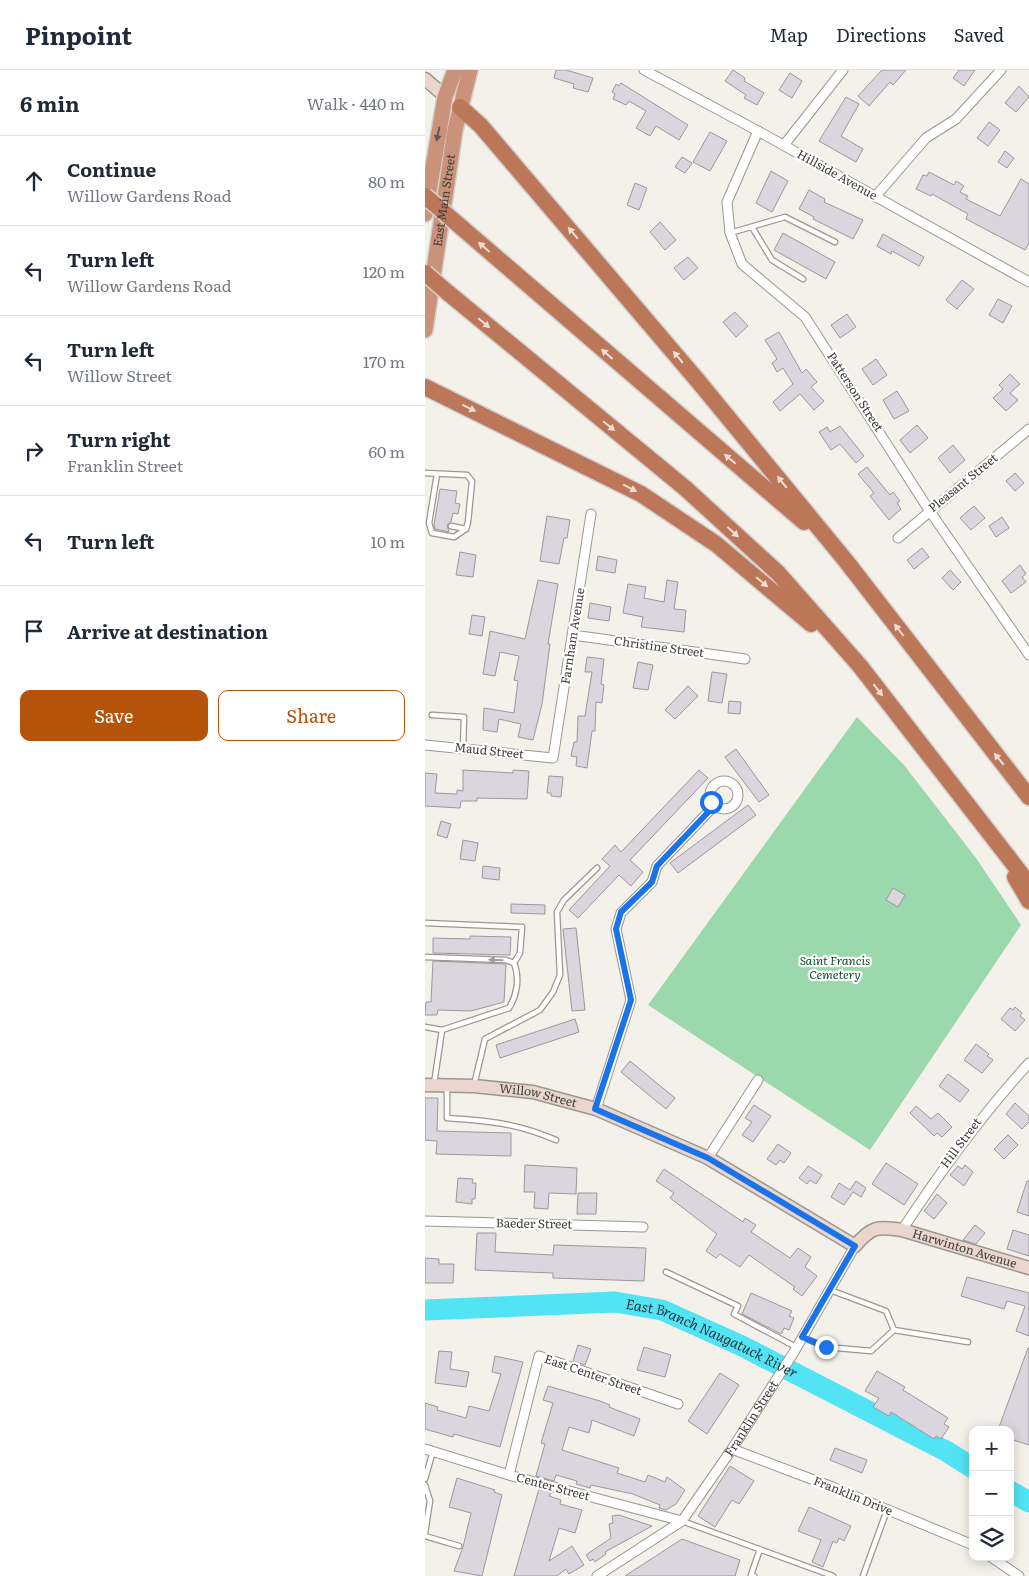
<!DOCTYPE html>
<meta charset="utf-8">
<style>
body{margin:0;font-family:Literata,serif;background:#f6f6f7;color:#1f2937}
.controls{position:absolute;right:15px;bottom:15px;display:grid;overflow:hidden;border-radius:10px;box-shadow:0 2px 12px #0003}
.controls button{width:45px;height:45px;display:grid;place-items:center;padding:0;border:0;border-bottom:1px solid #e0e1e3;background:#fff;color:#1f2937;font:25px sans-serif}
.stop{position:absolute;width:15px;height:15px;margin:-11px;border:4px solid #1a73e8;border-radius:50%;background:#fff}
.stop.end{background:#1a73e8;border-color:#fff;box-shadow:0 1px 5px #0008}
.list{margin:0;padding:0;list-style:none}
h2{display:flex;justify-content:space-between;align-items:center;height:65px;margin:0;padding:0 20px;font-size:21px}
h2 small{font-size:16px;font-weight:400;color:#747a83}
.list li{display:grid;grid-template-columns:32px 1fr auto;gap:15px;align-items:center;box-sizing:border-box;height:90px;padding:0 20px;border-top:1px solid #e0e1e3}
.list b{display:block;font-size:19px;white-space:nowrap}
.list p{margin:0;font-size:16px;white-space:nowrap;color:#747a83}
.list em{font-size:16px;font-style:normal;color:#747a83}
.actions{display:flex;gap:10px;padding:15px 20px}
.actions a{flex:1;padding:11px 0;border:1px solid #b45309;border-radius:10px;text-align:center;font-size:18px;color:#b45309}
.actions .main{background:#b45309;color:#fff}
.icon{flex:none;width:28px;height:28px;fill:none;stroke:currentColor;stroke-width:2;stroke-linecap:round;stroke-linejoin:round}
.map{position:relative;flex:none;width:604px;height:1506px;overflow:hidden}
header{display:flex;align-items:center;gap:30px;box-sizing:border-box;height:70px;padding:0 25px;background:#fff;border-bottom:1px solid #e0e1e3}
header strong{font-size:24px}
nav{display:flex;gap:28px;margin-inline-start:auto;font-size:18px}
main{display:flex}
aside{flex:1;background:#fff}
.map>svg:first-child{display:block}
.green{fill:#9bd8ab}
.lines{fill:none;stroke-linecap:round;stroke-linejoin:round}
.river{stroke:#52e3f5;stroke-width:21}
.building{fill:#dbd6de;stroke:#9b979e}
.service-casing{stroke:#999890;stroke-width:7}
.minor-casing{stroke:#999890;stroke-width:11}
.secondary-casing{stroke:#999890;stroke-width:15}
.trunk-casing{stroke:#d1d0d0;stroke-width:18}
.motorway-casing{stroke:#d1d0d0;stroke-width:19}
.service{stroke:#fff;stroke-width:4.5}
.minor{stroke:#fff;stroke-width:9}
.secondary{stroke:#ebd6cd;stroke-width:12}
.trunk{stroke:#ca927a;stroke-width:15}
.motorway{stroke:#bc7758;stroke-width:16}
.motorway-bridge-casing{stroke:#d1d0d0;stroke-width:19;stroke-linecap:butt}
.motorway-bridge{stroke:#bc7758;stroke-width:16}
.oneway{fill:#68564d}
.oneway2{fill:#eeddd5}
.oneway3{fill:#9e9e9c}
.route{stroke:#1a73e8;stroke-width:6}
.labels{text-anchor:middle;stroke-width:4.5;stroke-linejoin:round;paint-order:stroke}
.street-label{font-size:12px;fill:#3e3d3a;stroke:#fff}
.park-label{font-size:12px;font-style:italic;fill:#0c5029;stroke:#fff}
.water-label{font-size:14px;font-style:italic;fill:#21393c;stroke:#fff}
</style>
<header>
<strong>Pinpoint</strong>
<nav><a>Map</a><a>Directions</a><a>Saved</a></nav>
</header>
<main>
<aside>
<h2>6 min<small>Walk · 440 m</small></h2>
<ul class="list">
<li><svg class="icon" aria-label="ahead" viewBox="0 0 24 24"><path d="M12 20V5M6 11l6-6 6 6"/></svg><div><b>Continue</b><p>Willow Gardens Road</p></div><em>80 m</em></li>
<li><svg class="icon" aria-label="left" viewBox="0 0 24 24"><path d="M17 20v-9H6M10 6l-5 5 5 5"/></svg><div><b>Turn left</b><p>Willow Gardens Road</p></div><em>120 m</em></li>
<li><svg class="icon" aria-label="left" viewBox="0 0 24 24"><path d="M17 20v-9H6M10 6l-5 5 5 5"/></svg><div><b>Turn left</b><p>Willow Street</p></div><em>170 m</em></li>
<li><svg class="icon" aria-label="right" viewBox="0 0 24 24"><path d="M7 20v-9h11M14 6l5 5-5 5"/></svg><div><b>Turn right</b><p>Franklin Street</p></div><em>60 m</em></li>
<li><svg class="icon" aria-label="left" viewBox="0 0 24 24"><path d="M17 20v-9H6M10 6l-5 5 5 5"/></svg><div><b>Turn left</b></div><em>10 m</em></li>
<li><svg class="icon" aria-label="arrive" viewBox="0 0 24 24"><path d="M6 21V4h12l-3 4 3 4H6"/></svg><div><b>Arrive at destination</b></div></li>
</ul>
<div class="actions"><a class="main">Save</a><a>Share</a></div>
</aside>
<div class="map">
<svg width="604" height="1506" viewBox="0 0 604 1506">
<rect width="100%" height="100%" fill="#f3f1e9"/>
<path class="green" d="M432,647L479,695L551,788L596,855L445,1080L223,935Z"/>
<g class="lines">
<g class="river">
<path id="s1" d="M0,1240L190,1232L237,1240L317,1276L521,1381L548,1398"/>
<path d="M585,1421L604,1432"/>
</g>
</g>
<path class="building" d="M131,0H141L168,8L163,22L148,18L149,14L129,8Z
M308,0L320,8L319,11L339,23L332,35L319,28L321,25L300,11Z
M457,0H481L468,15L465,12L444,36L433,26Z
M534,0H550L539,16L528,8Z
M365,3L377,11L367,28L354,20Z
M196,13L263,55L254,70L231,56L225,66L211,58L221,41L204,31L201,35L188,29L190,24L187,22L191,14L194,16Z
M594,16L604,27L591,42L580,33Z
M421,27L434,34L416,66L438,79L431,92L394,71Z
M564,52L575,60L563,76L552,68Z
M285,62L302,71L285,101L268,92Z
M580,81L589,88L582,98L573,92Z
M257,87L267,93L260,103L250,97Z
M346,101L363,111L347,142L331,133Z
M504,102L529,115L531,111L539,116L535,122L543,126L541,129L575,146L596,109L604,114V173L600,180L541,149L543,144L507,124L506,126L491,119L498,105L502,106Z
M210,113L222,118L214,140L202,135Z
M384,120L400,129L399,132L438,150L428,169L388,149L389,147L374,139Z
M235,152L251,170L240,180L225,162Z
M358,163L410,192L401,209L349,180Z
M458,164L499,187L494,196L467,181L466,184L452,176Z
M263,187L273,198L259,210L249,198Z
M537,210L549,219L532,239L521,230Z
M573,229L587,236L578,253L564,245Z
M310,242L323,256L311,267L298,252Z
M422,244L431,257L415,268L406,255Z
M354,262L377,303L381,299L392,312L386,317L399,331L389,340L375,324L355,341L348,332L368,314L358,298L352,302L347,293L352,289L340,270Z
M451,289L462,305L448,315L437,299Z
M585,304L595,314L585,323L593,330L581,341L568,328L578,319L574,315Z
M472,321L484,341L469,349L458,330Z
M492,355L503,368L485,383L475,370Z
M415,356L439,386L431,393L415,374L406,380L394,362L402,357L405,362Z
M528,375L540,390L525,403L513,388Z
M442,397L465,425L468,422L475,431L472,433L476,439L464,450L445,426L449,423L433,404Z
M590,403L599,413L590,421L581,411Z
M15,419L32,421L30,433L35,434L33,444L28,443L26,452L22,455L24,462L10,459L9,455Z
M549,436L560,448L546,460L535,448Z
M122,446L145,450L142,468H139L134,494L115,491Z
M577,447L584,458L571,467L564,456Z
M497,478L504,487L489,499L482,490Z
M35,482L51,485L48,507L31,505Z
M173,486L192,490L190,503L171,500Z
M595,495L601,504L597,507L601,512L586,523L577,511Z
M525,500L536,512L528,520L517,508Z
M113,510L133,514L123,574H125L117,634L108,670L93,667L96,654L74,649L72,662L58,660L59,638L89,643L93,611L89,610L94,586L75,582L70,606L58,604L65,561L100,569Z
M242,510L253,512L249,539L261,540L259,562L216,557L218,547L198,543L203,514L221,517L219,528L239,532Z
M165,533L186,537L184,551L163,548Z
M47,545L60,547L57,566L44,564Z
M162,587L179,589L176,614L179,615L177,633L171,632L170,661H167L162,698L151,696L152,687L146,686L149,672H152L153,646H160L167,602H160Z
M213,592L228,595L223,620L208,618Z
M287,602L302,604L297,633L283,631Z
M263,616L273,626L250,649L240,640Z
M304,631L316,632L315,644L303,643Z
M311,679L344,725L334,732L300,687Z
M38,700L88,703V700L104,701L102,729L52,728V731H36L35,738L0,736V703L12,704L10,723L32,724V720L38,721Z
M274,700L283,708L205,790L218,802L206,816L194,805L153,848L144,840L185,796L177,789L190,775L196,782Z
M124,706L138,707L136,727L126,726V723H122Z
M323,735L331,745L253,803L245,793Z
M16,751L26,754L22,768L12,765Z
M38,770L53,773L50,791L35,789Z
M58,796L75,798L74,810L57,808Z
M468,818L480,825L473,837L461,830Z
M86,834L120,835V844L86,843Z
M151,858L160,940L147,941L138,859Z
M45,866L86,867L85,885L8,883V868L45,869Z
M8,891L81,894L79,932L46,941L13,940L12,945H0L1,932H6Z
M590,937L597,943L595,946L600,950L590,961L576,949L585,938L588,940Z
M150,949L154,962L75,988L71,975Z
M551,974L564,984L562,986L568,990L557,1003L539,990Z
M205,991L250,1028L241,1039L196,1002Z
M523,1004L544,1020L535,1032L514,1016Z
M0,1028H13L12,1061L86,1063V1086L11,1084L12,1071L0,1070Z
M590,1033L604,1046V1052L597,1059L581,1044Z
M329,1035L346,1046L328,1072L317,1065L327,1052L320,1048Z
M491,1036L506,1049L513,1043L527,1057L517,1067L512,1063L509,1066L485,1043Z
M583,1065L593,1075L579,1089L569,1079Z
M353,1074L366,1083L359,1093L355,1090L351,1095L342,1089Z
M461,1093L493,1114L479,1135L447,1114Z
M100,1095L152,1098L151,1124L124,1123L123,1139L109,1138L110,1122H99Z
M540,1095L548,1102L539,1116L525,1105L533,1096L537,1099Z
M383,1096L397,1105L391,1114L385,1110L382,1114L374,1108Z
M239,1099L318,1152L320,1148L331,1155L326,1162L365,1188L373,1178L386,1187L380,1197L392,1206L377,1226L368,1219L370,1217L324,1185L315,1197L295,1184L291,1188L281,1181L292,1164L245,1128L249,1123L231,1111Z
M33,1108L48,1109L47,1113H51L50,1129H47V1134L31,1132Z
M431,1111L441,1118L436,1127L428,1122L419,1135L406,1127L414,1113L425,1120Z
M602,1111H604V1146L592,1142Z
M153,1123H172L171,1144H152Z
M512,1124L522,1133L509,1149L499,1141Z
M550,1155L560,1163L551,1174L538,1170Z
M588,1160L604,1165V1186L582,1179Z
M52,1163H71L70,1182L128,1185L129,1175L221,1178L219,1211L128,1208V1203L50,1200Z
M0,1188L14,1189V1194H29L28,1213H0Z
M542,1207L604,1223V1266L591,1261L600,1236L582,1231L579,1239L536,1226Z
M326,1223L367,1241L364,1246L369,1248L364,1260L359,1258L356,1264L317,1244Z
M153,1275L166,1279L160,1295L148,1291Z
M219,1277L246,1285L240,1307L212,1300Z
M603,1278L604,1279V1375L585,1369V1360H573Z
M14,1281L27,1282L25,1299L44,1302L41,1317L10,1313Z
M70,1286L98,1292L75,1377L29,1364L28,1367L0,1359V1333L13,1337L12,1340L41,1348L44,1336L64,1341L76,1304L67,1302Z
M452,1301L480,1317L478,1320L523,1348L519,1354L524,1357L516,1369L511,1366L509,1369L466,1342L464,1346L448,1337L454,1328L440,1321Z
M295,1303L314,1315L282,1364L263,1351Z
M123,1316L175,1331L185,1335L184,1337L215,1349L209,1366L167,1350L164,1363L144,1357L137,1380L194,1398L192,1403L220,1412L223,1405L240,1412L242,1407L260,1420L251,1434L241,1440L234,1438L235,1435L208,1424L166,1415L165,1418L151,1414L152,1411L131,1405L129,1411L111,1406L120,1374L116,1373L128,1333L118,1330Z
M410,1378L442,1390L437,1403L405,1390Z
M305,1396L329,1411L314,1434L307,1430L290,1457L273,1446Z
M32,1408L70,1420L69,1422L77,1425L57,1506L29,1501L38,1477L46,1443L24,1437Z
M114,1419L126,1423L124,1426L136,1430L135,1434L157,1440L150,1463L134,1458L124,1491L147,1476L159,1495L144,1504L141,1499L132,1506H89Z
M384,1437L426,1456L419,1471L414,1468L412,1473L408,1471L398,1497L387,1492L396,1470L373,1461Z
M194,1445L227,1456L180,1482L181,1484L170,1492L168,1489L165,1491L161,1485L186,1468L184,1454L188,1453L187,1446Z
M257,1469L315,1490L310,1506H200Z"/>
<g class="lines">
<g class="service-casing">
<path id="service" d="M327,157L347,190L378,209
M305,163L360,147L410,172
M0,403L42,405L47,411L43,452L41,459L29,467L7,463L4,453L12,404
M26,456L41,459
M7,645L39,647L38,678
M0,853L97,857L95,883L89,893
M0,887L81,890L89,893C95,908 92,925 84,938L17,960
M0,957L17,960L9,1014
M49,1015L60,969L115,940L128,922L135,905L132,842L139,830L172,798
M22,1017V1048C65,1051 91,1053 131,1070
M241,1202L313,1236L309,1244L371,1277
M405,1220L461,1241L469,1260
M377,1267L401,1277L446,1281L469,1260L543,1272
M0,1409L8,1381
M0,1415L5,1431L0,1463
M257,1451L408,1506
M0,1466L34,1476
M329,1506L326,1505L335,1479
M438,1506L462,1440"/>
</g>
<g class="minor-casing">
<g id="minor">
<path d="M219,0L333,61L604,212"/>
<path d="M333,61L302,132L305,163L317,194L380,247L504,440L604,585"/>
<path d="M359,75L418,0"/>
<path d="M450,127L501,68L531,49L576,0"/>
<path d="M473,468L604,359"/>
<path d="M148,565L320,589"/>
<path d="M0,675L128,688L166,444"/>
<circle cx="299" cy="725" r="14"/>
<path d="M171,1039L206,930L191,859L196,843L227,812L232,796L289,736"/>
<path d="M283,1088L333,1010"/>
<path d="M0,1151L218,1157"/>
<path d="M477,1160C517,1099 555,1047 604,993"/>
<path d="M0,1379L84,1405L257,1451"/>
<path d="M307,1379L410,1418L548,1475"/>
<path d="M84,1405L114,1286L253,1334"/>
<path d="M566,1487L594,1506"/>
<path id="s2" d="M172,1506L257,1451L307,1379L369,1282L430,1176"/>
</g>
</g>
<g class="secondary-casing">
<g id="secondary">
<path d="M0,9L27,32"/>
<path id="s3" d="M0,1015L49,1016L108,1022L171,1039L283,1088L430,1176C446,1157 452,1156 477,1160L604,1198"/>
</g>
</g>
<g class="trunk-casing">
<g id="trunk">
<path d="M0,144L20,27L30,0"/>
<path id="s4" d="M0,260L30,60L45,0"/>
</g>
</g>
<g class="motorway-casing">
<path id="motorway" d="M35,37L56,56L273,311L421,491L604,727
M36,157L379,452
M22,222L260,418L353,503L435,596L604,814
M0,317L216,424L291,474L386,554
M590,807L604,831"/>
</g>
<use href="#service" class="service"/>
<use href="#minor" class="minor"/>
<use href="#secondary" class="secondary"/>
<use href="#trunk" class="trunk"/>
<use href="#motorway" class="motorway"/>
<g class="motorway-bridge-casing">
<path id="motorway-bridge" d="M0,126L36,157
M0,203L22,222"/>
</g>
<use href="#motorway-bridge" class="motorway-bridge"/>
</g>
<defs><path id="oneway-solid" d="M-6-.8H1V-3.2L6.5 0L1 3.2V.8H-6Z" transform="scale(1.25)"/></defs>
<use class="oneway" href="#oneway-solid" transform="translate(13 64) rotate(101)"/>
<g class="oneway2">
<use href="#oneway-solid" transform="translate(148 163) rotate(-130)"/>
<use href="#oneway-solid" transform="translate(59 177) rotate(-139)"/>
<use href="#oneway-solid" transform="translate(59 253) rotate(40)"/>
<use href="#oneway-solid" transform="translate(182 284) rotate(-139)"/>
<use href="#oneway-solid" transform="translate(253 287) rotate(-130)"/>
<use href="#oneway-solid" transform="translate(44 338) rotate(26)"/>
<use href="#oneway-solid" transform="translate(184 356) rotate(39)"/>
<use href="#oneway-solid" transform="translate(305 389) rotate(-140)"/>
<use href="#oneway-solid" transform="translate(357 412) rotate(-129)"/>
<use href="#oneway-solid" transform="translate(205 418) rotate(27)"/>
<use href="#oneway-solid" transform="translate(308 462) rotate(42)"/>
<use href="#oneway-solid" transform="translate(337 512) rotate(40)"/>
<use href="#oneway-solid" transform="translate(474 560) rotate(-127)"/>
<use href="#oneway-solid" transform="translate(453 620) rotate(52)"/>
<use href="#oneway-solid" transform="translate(574 689) rotate(-129)"/>
</g>
<use class="oneway3" href="#oneway-solid" transform="translate(71 890) rotate(-179)"/>
<g class="lines">
<path class="route" d="M286,732L289,736L232,796L227,812L196,842L191,859L206,930L170,1039L283,1088L430,1176L377,1267L401,1277"/>
</g>
<g class="labels">
<g class="street-label">
<text transform="translate(412 105) rotate(29)" y="4">Hillside Avenue</text>
<text dy="4" stroke="none"><textPath href="#s4" startOffset="131">East Main Street</textPath></text>
<text transform="translate(430 322) rotate(57)" y="4">Patterson Street</text>
<text transform="translate(538 413) rotate(-39)" y="4">Pleasant Street</text>
<text transform="translate(148 566) rotate(-81)" y="4">Farnham Avenue</text>
<text transform="translate(234 577) rotate(8)" y="4">Christine Street</text>
<text transform="translate(64 681) rotate(6)" y="4">Maud Street</text>
<text dy="4" stroke="none"><textPath href="#s3" startOffset="114">Willow Street</textPath></text>
<text transform="translate(536 1073) rotate(-53)" y="4">Hill Street</text>
<text transform="translate(109 1154) rotate(1)" y="4">Baeder Street</text>
<text dy="4" stroke="none"><textPath href="#s3" startOffset="586">Harwinton Avenue</textPath></text>
<text transform="translate(168 1305) rotate(19)" y="4">East Center Street</text>
<text dy="4" stroke="none"><textPath href="#s2" startOffset="225">Franklin Street</textPath></text>
<text transform="translate(128 1417) rotate(15)" y="4">Center Street</text>
<text transform="translate(428 1426) rotate(22)" y="4">Franklin Drive</text>
</g>
<g class="park-label">
<text x="410" y="895">Saint Francis<tspan x="410" dy="14">Cemetery</tspan></text>
</g>
<g class="water-label">
<text dy="5" stroke="none"><textPath href="#s1" startOffset="294">East Branch Naugatuck River</textPath></text>
</g>
</g>
</svg>
<div class="controls">
<button>+</button>
<button>−</button>
<button><svg class="icon" aria-label="layers" viewBox="0 0 24 24"><path d="M12 4l9 5-9 5-9-5zM3 14l9 5 9-5"/></svg></button>
</div>
<div class="stop" style="left:286px;top:732px"></div>
<div class="stop end" style="left:401px;top:1277px"></div>
</div>
</main>
